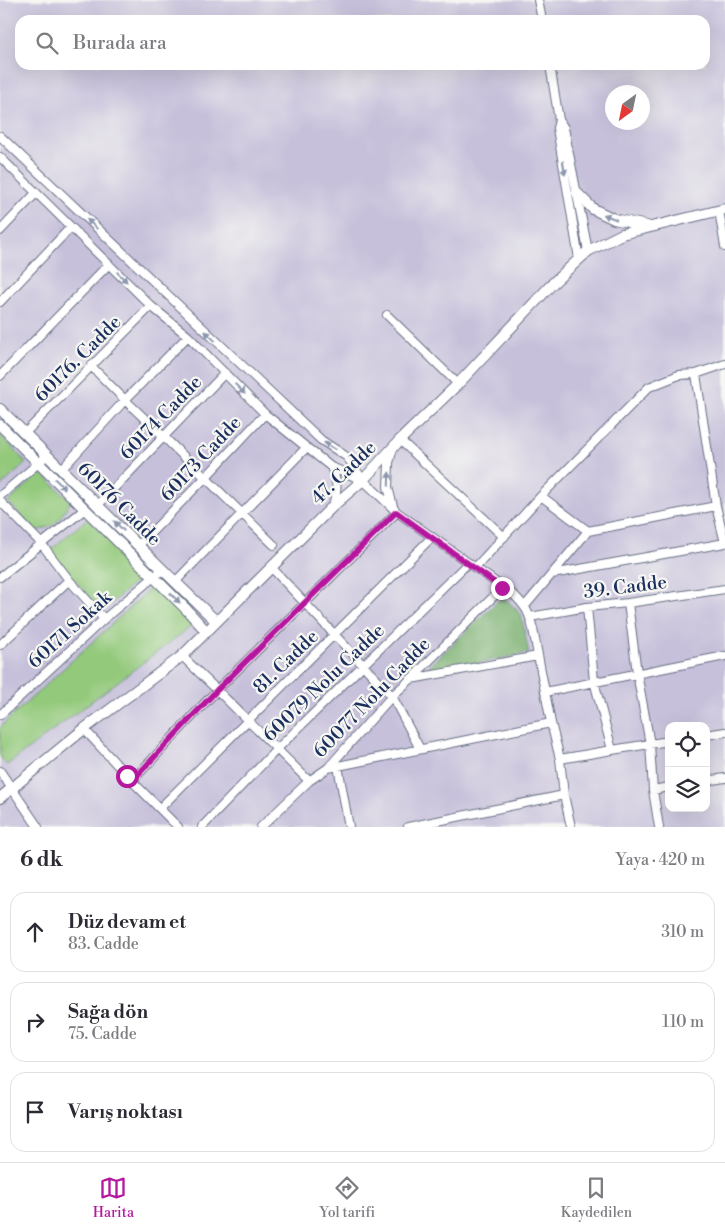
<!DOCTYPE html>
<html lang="tr">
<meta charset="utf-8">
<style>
body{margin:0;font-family:"Libre Bodoni",serif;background:#f7f7f7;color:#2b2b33}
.controls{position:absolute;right:15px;bottom:15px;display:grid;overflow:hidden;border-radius:10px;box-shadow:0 5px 20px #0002}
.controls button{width:45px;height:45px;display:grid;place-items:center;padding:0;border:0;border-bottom:1px solid #e1e1e2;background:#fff;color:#2b2b33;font:25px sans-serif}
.compass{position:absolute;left:605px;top:85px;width:45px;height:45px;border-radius:50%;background:#fff;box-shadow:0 5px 20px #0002;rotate:213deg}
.stop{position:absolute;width:15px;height:15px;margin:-11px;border:4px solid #b5179e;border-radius:50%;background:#fff}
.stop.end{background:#b5179e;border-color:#fff;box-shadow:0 1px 5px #0008}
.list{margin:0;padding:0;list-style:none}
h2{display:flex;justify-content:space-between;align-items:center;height:65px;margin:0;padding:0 20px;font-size:21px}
h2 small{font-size:16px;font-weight:400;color:#7c7c81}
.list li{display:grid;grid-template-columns:32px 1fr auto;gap:15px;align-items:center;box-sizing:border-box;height:80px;margin:0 10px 10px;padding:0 10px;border:1px solid #e1e1e2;border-radius:15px}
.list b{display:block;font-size:19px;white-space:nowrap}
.list p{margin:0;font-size:16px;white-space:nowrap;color:#7c7c81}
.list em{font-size:16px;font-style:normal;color:#7c7c81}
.icon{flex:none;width:28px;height:28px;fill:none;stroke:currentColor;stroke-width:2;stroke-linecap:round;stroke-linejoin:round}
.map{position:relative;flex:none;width:725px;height:827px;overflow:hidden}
.search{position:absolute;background:#fff;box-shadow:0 5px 20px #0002;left:15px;right:15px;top:15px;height:55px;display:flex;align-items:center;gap:12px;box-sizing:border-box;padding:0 18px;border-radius:15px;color:#7c7c81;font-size:19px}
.sheet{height:335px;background:#fff}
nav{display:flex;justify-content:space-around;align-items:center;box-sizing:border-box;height:70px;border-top:1px solid #e1e1e2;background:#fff;font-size:14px;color:#7c7c81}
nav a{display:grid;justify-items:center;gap:2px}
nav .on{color:#b5179e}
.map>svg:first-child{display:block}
.industrial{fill:#c6c0da;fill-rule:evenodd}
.green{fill:#93c97a;stroke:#577c6c}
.forest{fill:#76ad6a;stroke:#486e64}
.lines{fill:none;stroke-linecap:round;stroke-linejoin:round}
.minor-casing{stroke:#666e83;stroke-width:10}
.tertiary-casing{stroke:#666e83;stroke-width:12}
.minor{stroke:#fff;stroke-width:8}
.tertiary{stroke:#fff;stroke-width:10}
.oneway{fill:#8d97ae}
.route{stroke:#b5179e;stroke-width:6}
.labels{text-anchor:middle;stroke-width:4.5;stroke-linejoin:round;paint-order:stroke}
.street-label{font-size:19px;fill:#1b2f5e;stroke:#f6f6f2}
</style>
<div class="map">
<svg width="725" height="827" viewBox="0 0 725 827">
<rect width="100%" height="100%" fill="#f6f6f2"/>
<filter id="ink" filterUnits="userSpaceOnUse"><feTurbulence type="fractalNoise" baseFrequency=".02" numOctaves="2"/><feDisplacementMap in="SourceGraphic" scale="10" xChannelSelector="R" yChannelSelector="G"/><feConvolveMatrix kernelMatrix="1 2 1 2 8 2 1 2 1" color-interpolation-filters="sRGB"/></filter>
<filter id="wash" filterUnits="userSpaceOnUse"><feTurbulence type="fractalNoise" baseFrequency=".0096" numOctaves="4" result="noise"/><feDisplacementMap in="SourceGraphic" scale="20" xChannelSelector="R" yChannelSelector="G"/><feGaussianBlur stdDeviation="1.12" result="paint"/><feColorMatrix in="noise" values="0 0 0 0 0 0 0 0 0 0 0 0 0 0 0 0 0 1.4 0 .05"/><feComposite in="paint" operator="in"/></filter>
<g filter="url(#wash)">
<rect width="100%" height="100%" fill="#f0e2c7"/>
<path class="industrial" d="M0,0H725V827H0ZM20,20H705V65H20ZM612,92H642V122H612ZM669,726H706V808H669Z"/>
<path class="green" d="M0,434L26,463L0,487Z
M41,473L71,501C58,520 59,526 35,531L8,502Z
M88,518L143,576L102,611L49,551Z
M154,585L193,625L7,765L0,757V727Z"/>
<path class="forest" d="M501,598L509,602L521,614L529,653L420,675Z"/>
</g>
<g filter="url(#ink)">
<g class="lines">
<g class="minor-casing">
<path id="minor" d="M538,0L542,20
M550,65L559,120L564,128L588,251
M559,120L557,128L579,259
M0,136L321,440L347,457L363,480L397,512L515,596C527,608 529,613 533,629L551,723L560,759L564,795L571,827
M0,157L151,306L188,336L265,414L331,467L363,480
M719,210L725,247
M0,231L36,193
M0,302L71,227
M387,315L458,384
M91,366L125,400L164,437L274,545
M696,374L716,506L725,543
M0,376L109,264
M25,433L151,306
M400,440L504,537
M393,448L389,463L388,487L394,510
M331,467C338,483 338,488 333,505
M61,470L125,400L188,336
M0,496L42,460
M541,496L588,531
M0,501L41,543L69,580L104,619
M98,505L225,373
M138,546L205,478L265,414
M271,567L392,696L420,749
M475,568L541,496L649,387L679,375L696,374L725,364
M552,574L725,543
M0,577L85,509
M175,582L306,448
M628,603L637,673L650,744L653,790L659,827
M525,606L588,531L716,506
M587,607L594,681L612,750
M530,617L587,607L628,603L725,589
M0,645L69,580
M182,656L217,690
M411,679L538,656
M217,690L309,781
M545,692L725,656
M0,715L104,619L162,570
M84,729L132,781L178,827
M706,735L725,732
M560,759L612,750L669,741
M338,766L349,827
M328,768L551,723
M0,771L38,827
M132,781L217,690L397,512
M706,781L725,778
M653,790L669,787
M160,808L432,537
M202,827L277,749L468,563
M261,827L309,781L328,768L392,696L411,679L502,588
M408,827L564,795"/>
</g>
<g class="tertiary-casing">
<path id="tertiary" d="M577,193L593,209L614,219L647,226
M0,409C72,479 143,552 216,621
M0,425L186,609L206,631
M0,798L84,729L182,656L333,506L363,480L400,440L458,384L553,283L588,251L622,234L725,209"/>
</g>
<use href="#minor" class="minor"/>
<use href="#tertiary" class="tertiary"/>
</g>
<defs><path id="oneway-solid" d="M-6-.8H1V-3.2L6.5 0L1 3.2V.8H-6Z" transform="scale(1.25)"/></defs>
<g class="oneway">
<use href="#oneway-solid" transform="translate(564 168) rotate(80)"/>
<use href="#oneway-solid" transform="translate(610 217) rotate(-158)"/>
<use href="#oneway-solid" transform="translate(92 224) rotate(-137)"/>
<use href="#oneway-solid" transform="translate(122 277) rotate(45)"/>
<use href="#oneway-solid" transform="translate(210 336) rotate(-137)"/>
<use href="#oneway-solid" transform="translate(240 389) rotate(45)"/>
<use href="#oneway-solid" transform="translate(330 446) rotate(-148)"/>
<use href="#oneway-solid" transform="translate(389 479) rotate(-88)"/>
<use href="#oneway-solid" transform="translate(60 484) rotate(45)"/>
<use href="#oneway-solid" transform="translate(119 526) rotate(-135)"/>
<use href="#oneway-solid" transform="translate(175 598) rotate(45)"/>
</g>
</g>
<g class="lines" filter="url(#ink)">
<path class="route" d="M127,776L132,781L217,690L396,512L502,588"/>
</g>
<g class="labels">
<g class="street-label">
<text transform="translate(77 358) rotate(-45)" y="7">60176. Cadde</text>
<text transform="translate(160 417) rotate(-46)" y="7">60174 Cadde</text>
<text transform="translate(200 458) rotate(-47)" y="7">60173 Cadde</text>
<text transform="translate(343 472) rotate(-44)" y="7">47. Cadde</text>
<text transform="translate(120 503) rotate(45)" y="7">60176 Cadde</text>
<text transform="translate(625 586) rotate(-7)" y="7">39. Cadde</text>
<text transform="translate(69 629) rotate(-42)" y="7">60171 Sokak</text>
<text transform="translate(285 661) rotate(-44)" y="7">81. Cadde</text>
<text transform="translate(323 682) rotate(-44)" y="7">60079 Nolu Cadde</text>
<text transform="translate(371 697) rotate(-46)" y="7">60077 Nolu Cadde</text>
</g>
</g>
</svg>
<div class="controls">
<button><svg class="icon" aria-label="locate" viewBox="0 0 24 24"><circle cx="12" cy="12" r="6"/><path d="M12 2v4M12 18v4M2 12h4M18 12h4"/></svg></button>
<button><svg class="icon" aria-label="layers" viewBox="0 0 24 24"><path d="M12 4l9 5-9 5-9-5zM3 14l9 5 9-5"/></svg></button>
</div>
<svg class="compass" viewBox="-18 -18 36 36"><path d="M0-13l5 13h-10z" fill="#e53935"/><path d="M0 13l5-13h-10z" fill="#7c7c81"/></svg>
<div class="stop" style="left:127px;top:776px"></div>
<div class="stop end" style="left:502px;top:588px"></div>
<div class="search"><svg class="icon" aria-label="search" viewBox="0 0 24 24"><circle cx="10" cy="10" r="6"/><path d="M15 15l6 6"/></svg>Burada ara</div>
</div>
<section class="sheet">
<h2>6 dk<small>Yaya · 420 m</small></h2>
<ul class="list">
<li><svg class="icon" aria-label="ahead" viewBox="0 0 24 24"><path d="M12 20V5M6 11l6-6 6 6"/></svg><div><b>Düz devam et</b><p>83. Cadde</p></div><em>310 m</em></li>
<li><svg class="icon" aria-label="right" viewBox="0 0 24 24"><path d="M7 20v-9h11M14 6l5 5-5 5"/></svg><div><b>Sağa dön</b><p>75. Cadde</p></div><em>110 m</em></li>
<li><svg class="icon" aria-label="arrive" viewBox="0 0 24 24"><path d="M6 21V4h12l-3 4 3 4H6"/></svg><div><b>Varış noktası</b></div></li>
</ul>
</section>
<nav>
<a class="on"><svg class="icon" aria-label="map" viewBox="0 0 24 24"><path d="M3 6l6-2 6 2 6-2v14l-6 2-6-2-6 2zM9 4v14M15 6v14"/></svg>Harita</a>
<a><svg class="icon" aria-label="directions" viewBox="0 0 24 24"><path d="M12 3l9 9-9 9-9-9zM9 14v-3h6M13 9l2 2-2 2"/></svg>Yol tarifi</a>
<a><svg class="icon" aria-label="saved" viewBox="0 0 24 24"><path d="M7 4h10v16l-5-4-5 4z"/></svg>Kaydedilen</a>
</nav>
